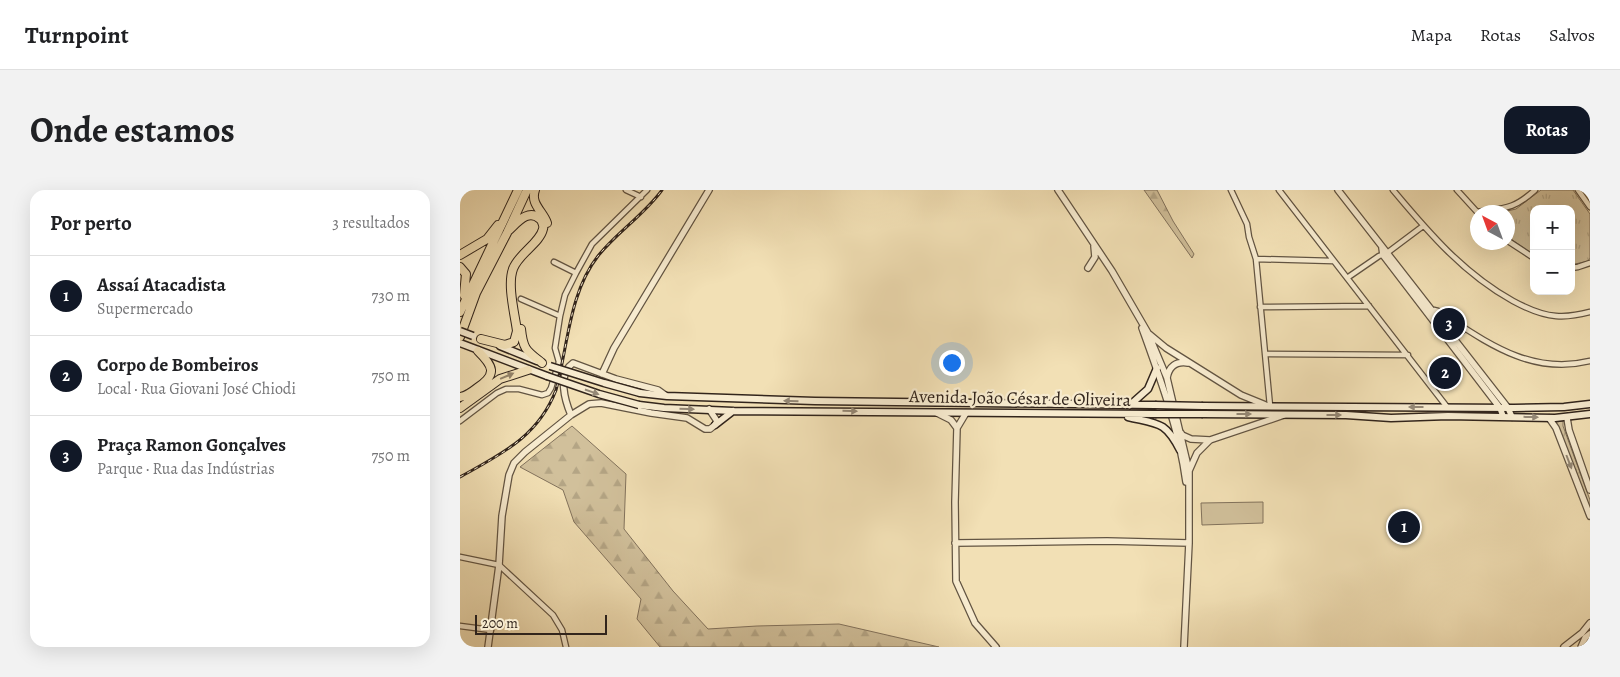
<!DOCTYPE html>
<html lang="pt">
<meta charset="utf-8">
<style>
body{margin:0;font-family:Alegreya,serif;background:#f2f2f2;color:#202124}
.controls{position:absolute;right:15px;top:15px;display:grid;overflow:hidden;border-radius:10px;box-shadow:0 5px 20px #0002}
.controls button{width:45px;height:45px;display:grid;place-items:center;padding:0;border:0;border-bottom:1px solid #e0e0e0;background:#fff;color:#202124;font:25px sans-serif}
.compass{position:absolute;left:1010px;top:15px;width:45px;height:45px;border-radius:50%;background:#fff;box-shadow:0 5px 20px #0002;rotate:319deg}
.scale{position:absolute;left:15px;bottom:12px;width:132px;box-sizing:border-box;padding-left:5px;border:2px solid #32251c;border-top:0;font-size:14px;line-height:18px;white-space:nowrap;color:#32251c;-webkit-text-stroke:4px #f7ebcf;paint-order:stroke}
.you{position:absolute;left:491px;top:172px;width:18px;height:18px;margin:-12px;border:4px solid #fff;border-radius:50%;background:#1a73e8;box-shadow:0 0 0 8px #1a73e833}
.badge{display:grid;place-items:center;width:32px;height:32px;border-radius:50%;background:#111827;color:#fff;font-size:16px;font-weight:700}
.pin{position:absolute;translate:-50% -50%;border:2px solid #fff;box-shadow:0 1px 5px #0006}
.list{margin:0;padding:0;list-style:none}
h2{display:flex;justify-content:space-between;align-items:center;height:65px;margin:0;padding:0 20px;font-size:21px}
h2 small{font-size:16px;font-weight:400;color:#757577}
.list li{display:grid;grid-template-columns:32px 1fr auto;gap:15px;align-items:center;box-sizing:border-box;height:80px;padding:0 20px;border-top:1px solid #e0e0e0}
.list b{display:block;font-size:19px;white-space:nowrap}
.list p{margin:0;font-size:16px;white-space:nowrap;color:#757577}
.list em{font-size:16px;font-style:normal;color:#757577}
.map{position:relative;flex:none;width:1130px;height:457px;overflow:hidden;border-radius:15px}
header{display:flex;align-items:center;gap:30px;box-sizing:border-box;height:70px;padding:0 25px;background:#fff;border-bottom:1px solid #e0e0e0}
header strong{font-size:24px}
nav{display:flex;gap:28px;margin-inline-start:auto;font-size:18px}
.intro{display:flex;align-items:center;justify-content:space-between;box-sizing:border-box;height:120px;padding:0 30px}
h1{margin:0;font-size:35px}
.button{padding:12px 22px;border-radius:15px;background:#111827;color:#fff;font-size:18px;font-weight:700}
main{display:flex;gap:30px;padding:0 30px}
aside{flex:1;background:#fff;border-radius:15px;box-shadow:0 5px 20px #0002}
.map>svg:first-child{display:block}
.grass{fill:#d1c09b;stroke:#82725c}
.forest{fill:url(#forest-firs);stroke:#82725c}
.park{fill:url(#park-tufts);stroke:#82725c}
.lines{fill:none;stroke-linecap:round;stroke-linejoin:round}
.minor-casing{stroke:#625442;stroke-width:7}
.tertiary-casing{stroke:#625442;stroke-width:8}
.secondary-casing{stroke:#32251c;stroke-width:9}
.trunk-casing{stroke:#32251c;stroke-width:10}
.minor{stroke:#f7ebcf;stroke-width:4.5}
.tertiary{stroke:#f7ebcf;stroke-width:5.5}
.secondary{stroke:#f7ebcf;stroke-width:6}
.trunk{stroke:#f2e0b5;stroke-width:8}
.rail-casing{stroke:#32251c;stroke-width:3}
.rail{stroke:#f7ebcf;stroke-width:1;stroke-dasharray:4;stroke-linecap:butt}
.secondary-bridge-casing{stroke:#32251c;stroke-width:9;stroke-linecap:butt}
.secondary-bridge{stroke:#f7ebcf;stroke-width:6}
.oneway{fill:#928268}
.oneway2{fill:#948876}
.labels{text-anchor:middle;stroke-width:4.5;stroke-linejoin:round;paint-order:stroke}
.street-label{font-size:18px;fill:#32251c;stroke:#f7ebcf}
</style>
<header>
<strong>Turnpoint</strong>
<nav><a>Mapa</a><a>Rotas</a><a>Salvos</a></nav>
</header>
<div class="intro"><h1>Onde estamos</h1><a class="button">Rotas</a></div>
<main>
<aside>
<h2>Por perto<small>3 resultados</small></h2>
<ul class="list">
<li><span class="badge">1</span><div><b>Assaí Atacadista</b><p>Supermercado</p></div><em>730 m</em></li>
<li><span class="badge">2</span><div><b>Corpo de Bombeiros</b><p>Local · Rua Giovani José Chiodi</p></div><em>750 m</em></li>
<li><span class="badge">3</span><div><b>Praça Ramon Gonçalves</b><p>Parque · Rua das Indústrias</p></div><em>750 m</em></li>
</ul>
</aside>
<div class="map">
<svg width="1130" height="457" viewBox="0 0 1130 457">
<defs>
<pattern id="forest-firs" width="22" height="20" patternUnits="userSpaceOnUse" patternTransform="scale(1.25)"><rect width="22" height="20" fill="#d1c09b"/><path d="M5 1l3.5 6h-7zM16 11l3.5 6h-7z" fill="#b4a585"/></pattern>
<pattern id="park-tufts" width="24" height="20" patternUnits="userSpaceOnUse" patternTransform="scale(1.25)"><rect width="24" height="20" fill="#d1c09b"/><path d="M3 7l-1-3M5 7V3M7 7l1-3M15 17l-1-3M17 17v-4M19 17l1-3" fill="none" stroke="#b4a585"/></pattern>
</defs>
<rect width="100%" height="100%" fill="#f2e0b5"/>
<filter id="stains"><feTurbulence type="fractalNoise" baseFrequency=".004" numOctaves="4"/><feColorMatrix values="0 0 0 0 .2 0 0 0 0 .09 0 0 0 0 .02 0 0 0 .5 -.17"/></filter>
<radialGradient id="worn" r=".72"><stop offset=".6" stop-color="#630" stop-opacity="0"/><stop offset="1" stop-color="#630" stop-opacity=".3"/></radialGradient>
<path class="grass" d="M803,312V333L742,335L741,313Z"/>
<path class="forest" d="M684,0H697L713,31L734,64L732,68Z
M112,236L166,284L164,339L213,401L248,439L297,436L379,434L479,457H200L177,429L181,409L114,332L103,300L60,277Z"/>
<path class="park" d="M1081,0H1113L1130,24V68L1128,71L1111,75V19H1074V65L1048,47V22H1043L1056,19Z
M977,125L1006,142L997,151Z
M1103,231V236L1130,310V318L1096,232Z"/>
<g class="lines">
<g class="minor-casing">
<path id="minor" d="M166,0L181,7
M771,0L787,34L789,47L796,69L810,216
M819,0L987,217
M933,0C969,43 1004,84 1053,111C1066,118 1081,125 1096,126C1108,127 1119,125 1130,122
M997,0L1018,23
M1118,0L1130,17
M0,3L1,0
M1017,22C1044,18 1053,20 1075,0
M1048,51L1074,68
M796,69L873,71
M94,72L116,83
M1111,78L1118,77L1130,73
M887,88L919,66L927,63L963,36
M61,109L100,126
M800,117L909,116
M971,122L974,120L978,121C1025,151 1070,186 1130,171
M805,164L948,165
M0,231L37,203L46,199H59L82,205L88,203L91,198L99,172L95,158L100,126L105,105L116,83L132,54L187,0
M0,367L39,375L93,425L102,440L106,457
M0,436L31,440"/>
</g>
<g class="tertiary-casing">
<path id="tertiary" d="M598,0L652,81L688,143L706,158L781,205L808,216
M878,0L1048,218L1052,227
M922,58L923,65L1040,218L1043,226
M628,78L635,67L634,56
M682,138C700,188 719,239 726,292
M688,143L707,188L729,281V353L724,457
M142,184L154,158L249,0
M707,188C709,176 716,171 728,173
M477,223L491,230L497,238
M506,223L497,238L495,312L496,391L515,433L536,457
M111,225C105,211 97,184 113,173L156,189L198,200L205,205
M1089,228L1096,238L1130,326
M1107,228L1109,240L1130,300
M721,243L722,245L731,249L750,250
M729,281L737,263L750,250L824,225
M495,353L647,351L729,353
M28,457L39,375L42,326L49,285L54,273L65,262L111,225L129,214L141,213L191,223L227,228L245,239H250L255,235L257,231L249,219
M1104,457L1122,443L1130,433
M1121,457L1125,448L1130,444"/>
</g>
<g class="secondary-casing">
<path id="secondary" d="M0,153L87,186
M40,156L77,171
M180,203L207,206L355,211L695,215
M179,215L204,218L273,221L695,224
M670,215L688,199L697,178
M743,216L1054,218L1104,217L1130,214
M743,224L886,225L931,228L988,226L1095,228L1130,224
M668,227C698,234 705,231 720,260
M255,235L273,221"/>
</g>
<g class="trunk-casing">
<path id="trunk" d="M75,0C70,14 83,21 87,33
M0,65L27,49L38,35
M0,77L6,84L4,105
M0,122L58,0
M61,139C63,160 67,161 82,173
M0,147L16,103L48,41L67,0
M21,149L45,155L54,152L57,141C55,125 47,95 53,79C58,64 80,53 83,39C84,36 82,31 80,29C68,18 57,33 48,41
M0,207C7,206 12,202 17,198C38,184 33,176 18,161
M0,218L40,189L68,180"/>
</g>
<use href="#minor" class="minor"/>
<use href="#tertiary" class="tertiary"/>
<use href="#secondary" class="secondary"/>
<use href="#trunk" class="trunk"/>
<g class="rail-casing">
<path id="rail" d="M0,287C41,264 78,247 96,200C108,156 109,103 138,66C157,42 184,25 202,0"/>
</g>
<use href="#rail" class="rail"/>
<g class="secondary-bridge-casing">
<path id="secondary-bridge" d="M0,141L13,146
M90,176L144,193L180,203
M87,186L139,204L179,215
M695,215L743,216
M695,224H743"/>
</g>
<use href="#secondary-bridge" class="secondary-bridge"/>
</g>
<defs><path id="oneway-solid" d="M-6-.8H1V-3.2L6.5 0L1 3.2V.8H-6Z" transform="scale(1.25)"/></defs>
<use class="oneway" href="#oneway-solid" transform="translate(47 186) rotate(-23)"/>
<g class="oneway2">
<use href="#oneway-solid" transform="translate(132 202) rotate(19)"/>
<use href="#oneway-solid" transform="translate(331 211) rotate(-178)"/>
<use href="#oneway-solid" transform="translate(956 217) rotate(-180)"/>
<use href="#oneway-solid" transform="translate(227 219) rotate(1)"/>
<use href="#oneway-solid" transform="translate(390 221) rotate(1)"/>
<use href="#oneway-solid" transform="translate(784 224)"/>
<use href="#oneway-solid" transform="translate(874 225)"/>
<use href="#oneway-solid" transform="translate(1071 227) rotate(1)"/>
<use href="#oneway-solid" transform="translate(1109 272) rotate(69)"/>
</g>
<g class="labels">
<g class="street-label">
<text transform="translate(560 208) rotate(1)" y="6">Avenida João César de Oliveira</text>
</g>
</g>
<rect width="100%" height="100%" filter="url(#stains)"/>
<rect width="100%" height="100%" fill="url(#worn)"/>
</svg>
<div class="controls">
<button>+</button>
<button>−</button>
</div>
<svg class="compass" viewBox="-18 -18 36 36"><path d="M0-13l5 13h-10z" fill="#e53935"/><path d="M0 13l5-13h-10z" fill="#757577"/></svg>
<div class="scale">200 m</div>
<div class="you"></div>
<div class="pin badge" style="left:944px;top:337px">1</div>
<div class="pin badge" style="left:985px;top:183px">2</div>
<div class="pin badge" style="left:989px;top:134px">3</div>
</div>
</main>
